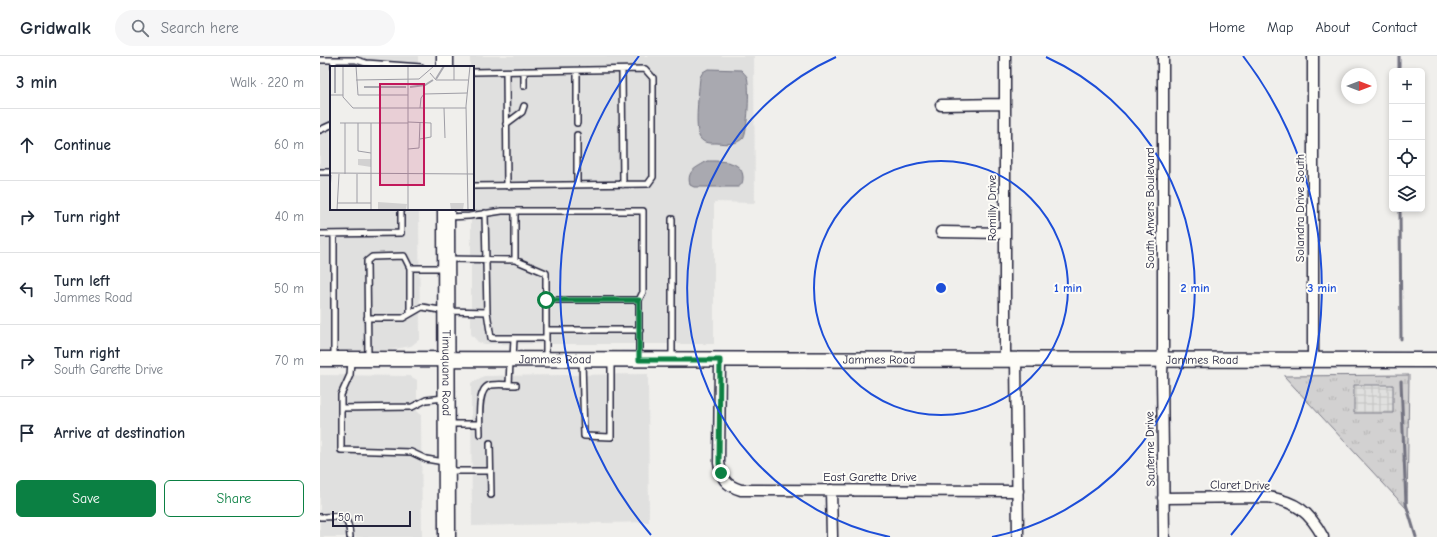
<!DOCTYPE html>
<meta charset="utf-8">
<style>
body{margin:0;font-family:"Comic Neue",sans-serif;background:#f6f6f7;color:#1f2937}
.controls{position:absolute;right:12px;top:12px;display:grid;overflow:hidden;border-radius:6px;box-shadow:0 2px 6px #0003}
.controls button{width:36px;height:36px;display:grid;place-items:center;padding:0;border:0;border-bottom:1px solid #e0e1e3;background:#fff;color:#1f2937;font:20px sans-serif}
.compass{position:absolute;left:1021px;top:12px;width:36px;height:36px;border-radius:50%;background:#fff;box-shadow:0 2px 6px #0003;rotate:90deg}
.scale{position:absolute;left:12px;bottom:10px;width:79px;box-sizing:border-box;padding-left:4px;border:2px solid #22223b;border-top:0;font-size:11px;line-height:14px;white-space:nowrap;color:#22223b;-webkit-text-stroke:3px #fdfcf7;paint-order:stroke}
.stop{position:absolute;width:12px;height:12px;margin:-9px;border:3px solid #0b8043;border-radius:50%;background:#fff}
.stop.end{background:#0b8043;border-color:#fff;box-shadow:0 1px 4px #0008}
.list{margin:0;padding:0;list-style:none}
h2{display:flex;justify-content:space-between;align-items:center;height:52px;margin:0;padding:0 16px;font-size:17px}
h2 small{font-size:13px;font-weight:400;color:#747a83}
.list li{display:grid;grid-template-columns:26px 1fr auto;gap:12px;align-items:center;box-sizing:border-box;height:72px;padding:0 16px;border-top:1px solid #e0e1e3}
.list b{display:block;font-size:15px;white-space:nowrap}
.list p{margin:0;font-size:13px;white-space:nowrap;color:#747a83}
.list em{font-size:13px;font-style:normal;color:#747a83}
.actions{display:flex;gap:8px;padding:12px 16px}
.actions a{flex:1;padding:9px 0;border:1px solid #0b8043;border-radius:6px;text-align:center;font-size:14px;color:#0b8043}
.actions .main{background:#0b8043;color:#fff}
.icon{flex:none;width:22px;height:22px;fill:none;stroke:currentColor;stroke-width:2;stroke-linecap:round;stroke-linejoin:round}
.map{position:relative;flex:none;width:1117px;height:481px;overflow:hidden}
header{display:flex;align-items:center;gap:24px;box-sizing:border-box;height:56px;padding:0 20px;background:#fff;border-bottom:1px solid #e0e1e3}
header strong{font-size:19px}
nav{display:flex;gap:22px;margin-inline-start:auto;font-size:14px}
.search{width:280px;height:36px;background:#f6f6f7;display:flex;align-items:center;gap:10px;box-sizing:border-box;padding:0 14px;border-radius:22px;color:#747a83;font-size:15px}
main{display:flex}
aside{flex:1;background:#fff}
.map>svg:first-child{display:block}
.built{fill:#e0e0df}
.industrial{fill:url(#industrial-grid)}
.grass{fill:url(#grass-tufts);stroke:#7a7a86;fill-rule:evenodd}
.water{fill:#a9a9b0;stroke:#737381}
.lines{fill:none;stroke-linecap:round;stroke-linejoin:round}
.stream{stroke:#737381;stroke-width:3}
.lane-casing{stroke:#22223b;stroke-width:8}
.street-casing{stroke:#22223b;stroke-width:13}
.secondary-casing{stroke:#22223b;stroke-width:17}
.primary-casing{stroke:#22223b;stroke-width:19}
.lane{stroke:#fdfcf7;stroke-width:5}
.street{stroke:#fdfcf7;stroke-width:10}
.secondary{stroke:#fdfcf7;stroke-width:14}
.primary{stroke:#fdfcf7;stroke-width:16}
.route{stroke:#0b8043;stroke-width:5}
.ring{fill:none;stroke:#1d4ed8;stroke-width:2}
.labels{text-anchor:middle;stroke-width:4;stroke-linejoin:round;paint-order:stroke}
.street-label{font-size:12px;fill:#22223b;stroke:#fdfcf7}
.inset-river{fill:none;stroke:#a9a9b0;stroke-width:2}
.inset-road{fill:none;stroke:#9e9da5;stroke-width:1}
.view{fill:#c2185b;fill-opacity:0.15;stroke:#c2185b;stroke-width:2}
.inset-edge{fill:none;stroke:#22223b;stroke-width:2}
.centre{fill:#1d4ed8;stroke:#fdfcf7;stroke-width:2}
.ring-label{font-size:12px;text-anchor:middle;font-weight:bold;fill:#1d4ed8;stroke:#fdfcf7;stroke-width:4;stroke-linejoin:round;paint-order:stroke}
</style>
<header>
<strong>Gridwalk</strong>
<div class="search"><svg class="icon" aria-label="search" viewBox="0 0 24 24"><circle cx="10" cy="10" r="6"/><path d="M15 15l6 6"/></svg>Search here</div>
<nav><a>Home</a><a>Map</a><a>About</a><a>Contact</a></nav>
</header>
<main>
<aside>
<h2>3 min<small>Walk · 220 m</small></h2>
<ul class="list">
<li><svg class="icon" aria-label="ahead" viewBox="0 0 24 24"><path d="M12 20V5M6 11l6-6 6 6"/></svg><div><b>Continue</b></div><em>60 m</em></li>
<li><svg class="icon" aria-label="right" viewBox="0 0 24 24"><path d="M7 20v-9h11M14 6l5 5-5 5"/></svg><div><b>Turn right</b></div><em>40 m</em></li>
<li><svg class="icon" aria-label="left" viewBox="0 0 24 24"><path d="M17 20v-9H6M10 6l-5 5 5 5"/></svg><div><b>Turn left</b><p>Jammes Road</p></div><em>50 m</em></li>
<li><svg class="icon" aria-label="right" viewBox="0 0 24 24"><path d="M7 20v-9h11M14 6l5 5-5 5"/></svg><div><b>Turn right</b><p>South Garette Drive</p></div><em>70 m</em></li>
<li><svg class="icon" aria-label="arrive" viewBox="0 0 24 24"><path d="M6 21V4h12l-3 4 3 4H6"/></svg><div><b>Arrive at destination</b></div></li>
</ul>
<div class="actions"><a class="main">Save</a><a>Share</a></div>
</aside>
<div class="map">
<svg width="1117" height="481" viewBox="0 0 1117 481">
<defs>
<pattern id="industrial-grid" width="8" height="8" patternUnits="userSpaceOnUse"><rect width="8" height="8" fill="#e0e0df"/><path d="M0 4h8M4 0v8" fill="none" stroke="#c0c0c0"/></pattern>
<pattern id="grass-tufts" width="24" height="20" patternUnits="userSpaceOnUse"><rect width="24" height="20" fill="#d2d1d1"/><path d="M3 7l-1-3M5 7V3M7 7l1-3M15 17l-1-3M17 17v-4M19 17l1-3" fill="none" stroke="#b4b3b4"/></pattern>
</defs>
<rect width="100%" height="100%" fill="#f0efec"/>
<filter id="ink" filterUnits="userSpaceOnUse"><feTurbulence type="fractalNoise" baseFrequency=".025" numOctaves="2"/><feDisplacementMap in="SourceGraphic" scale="8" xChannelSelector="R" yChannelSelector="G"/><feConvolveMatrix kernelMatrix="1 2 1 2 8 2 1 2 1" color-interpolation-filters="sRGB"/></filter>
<g filter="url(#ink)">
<path class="built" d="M0,0H98V11H11V153H99L100,283L91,290L69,294H0Z
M150,0H434L435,147L394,146V288H165L158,286L151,278V153H153V11H150Z
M328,318L329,466L152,470L151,327L164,320Z
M0,319L90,320L97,324V355L101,359L102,481H0Z"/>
<path class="industrial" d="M1034,328H1073V358L1034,357Z"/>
<path class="grass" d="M1089,319L1087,453L964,320ZM1034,329H1073V357H1034Z"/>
<path class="water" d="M388,13L421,14C423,16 426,19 427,21C430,29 428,77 423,82C416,89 406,88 397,87C391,87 384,88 380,82C374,73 379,34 380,21L383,16Z
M387,105C400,105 422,104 423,121C423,126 422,129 418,131H374L370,129C366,114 377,112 387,105Z"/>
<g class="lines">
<path class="stream" d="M1079,0V15
M1080,153L1081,283
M1081,325L1086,448L1096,481"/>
<g class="lane-casing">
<path id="lane" d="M0,4H36L46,7L101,11
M14,11V4
M302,14L303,129
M204,15V30
M257,15V67
M153,16L325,13L333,22V121L328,128L153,130
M186,16L187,130
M186,68L202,56L204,50
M0,74L11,69
M257,79V129
M0,116H11
M165,157L167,256L171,282H226
M129,161L149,160L182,155H323V236L319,244H227
M0,178L81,177V153
M14,178V303
M129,203L195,204L226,217V301
M195,204V155
M90,212V257
M319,244V303
M47,262H83L102,251L126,255L167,256
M226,274H320
M48,302L47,205L52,201L84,200L90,212H125
M193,303L194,282
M352,303V163
M262,304L264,380L291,381V305
M189,329L190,305
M124,342L106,344L92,351L21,352V394L91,396L106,403L124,406
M21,352V339L30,319L31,305
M130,368H160
M160,378C160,366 156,331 171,329C179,328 188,329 196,329
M170,387L171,439
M129,415H170
M0,461C20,461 29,456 30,481"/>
</g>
<g class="street-casing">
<path id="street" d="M843,0V291L842,318L844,481
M621,49L685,48
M621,176L685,177
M400,304L399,407C402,423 405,429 421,434L698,435
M685,304V0
M696,304L698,481
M993,304V0
M511,434L512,481
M843,442L948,441C976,446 989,455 1003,481"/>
</g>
<g class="secondary-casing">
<g id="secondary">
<path id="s1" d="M0,303L1117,304"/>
</g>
</g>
<g class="primary-casing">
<g id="primary">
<path d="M125,0V11"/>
<path id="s2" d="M126,153L127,481"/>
</g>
</g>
<use href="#lane" class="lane"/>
<use href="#street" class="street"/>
<use href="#secondary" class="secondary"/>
<use href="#primary" class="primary"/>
</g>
</g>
<g class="lines" filter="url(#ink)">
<path class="route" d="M226,244H319V304H400L399,407L401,417"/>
</g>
<g class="ring">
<circle cx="621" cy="232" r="127"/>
<path d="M570 481A254 254 0 0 1 516 1M726 1A254 254 0 0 1 672 481"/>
<path d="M331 479A381 381 0 0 1 319 0M923 0A381 381 0 0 1 911 479"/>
</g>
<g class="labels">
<g class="street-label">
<text transform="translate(672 152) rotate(-90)" y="4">Romilly Drive</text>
<text transform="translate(830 152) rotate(-90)" y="4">South Anvers Boulevard</text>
<text transform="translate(980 152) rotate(-90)" y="4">Solandra Drive South</text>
<text dy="4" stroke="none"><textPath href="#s1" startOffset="235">Jammes Road</textPath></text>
<text dy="4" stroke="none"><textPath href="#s1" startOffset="559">Jammes Road</textPath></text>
<text dy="4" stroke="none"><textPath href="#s1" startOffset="882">Jammes Road</textPath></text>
<text dy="4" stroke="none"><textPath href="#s2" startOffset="164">Timuquana Road</textPath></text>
<text transform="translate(830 393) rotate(-91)" y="4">Sauterne Drive</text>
<text x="550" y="425">East Garette Drive</text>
<text transform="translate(920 429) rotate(1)" y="4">Claret Drive</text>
</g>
</g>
<g transform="translate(10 10)">
<rect width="144" height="144" fill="#f0efec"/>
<path d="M28,93H41V101L28,99Z" fill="#d2d1d1"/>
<path d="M48,136L77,138L76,144H48ZM120,137H134L133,144H121Z" fill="#d2d1d1"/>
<path class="inset-river" d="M5,0V27M106,13L114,0M34,21H76M80,21L95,19L103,14"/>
<path class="inset-road" d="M13,0V31L23,42H136M26,0L28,29H78M78,0V144M124,0V14M100,7L106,14H138M26,14L89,13L104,0M0,29H13M90,42L91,32L94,28L137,27M114,42L115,72M78,56L101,57V71L90,73M10,57H78M15,57V108M28,57V85L41,87M78,83L89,82L90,56M0,107L144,108M0,126L1,109M7,137H41M27,137V108M7,144L9,108M41,144V57M138,144L136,40L140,0"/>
<path class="view" d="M50,18H94V119H50Z"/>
<rect width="144" height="144" class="inset-edge"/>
</g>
<circle cx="621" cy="232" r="6" class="centre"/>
<g class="ring-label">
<text x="748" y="236">1 min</text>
<text x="875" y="236">2 min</text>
<text x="1002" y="236">3 min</text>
</g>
</svg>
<div class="controls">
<button>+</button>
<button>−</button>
<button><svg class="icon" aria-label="locate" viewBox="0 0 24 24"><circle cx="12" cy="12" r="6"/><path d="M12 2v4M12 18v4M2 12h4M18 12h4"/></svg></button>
<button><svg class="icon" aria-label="layers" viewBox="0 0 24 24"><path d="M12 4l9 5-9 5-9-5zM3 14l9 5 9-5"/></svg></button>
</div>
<svg class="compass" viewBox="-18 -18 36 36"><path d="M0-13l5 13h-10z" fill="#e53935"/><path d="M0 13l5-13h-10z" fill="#747a83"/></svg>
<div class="scale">50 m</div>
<div class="stop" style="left:226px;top:244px"></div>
<div class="stop end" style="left:401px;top:417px"></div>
</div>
</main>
